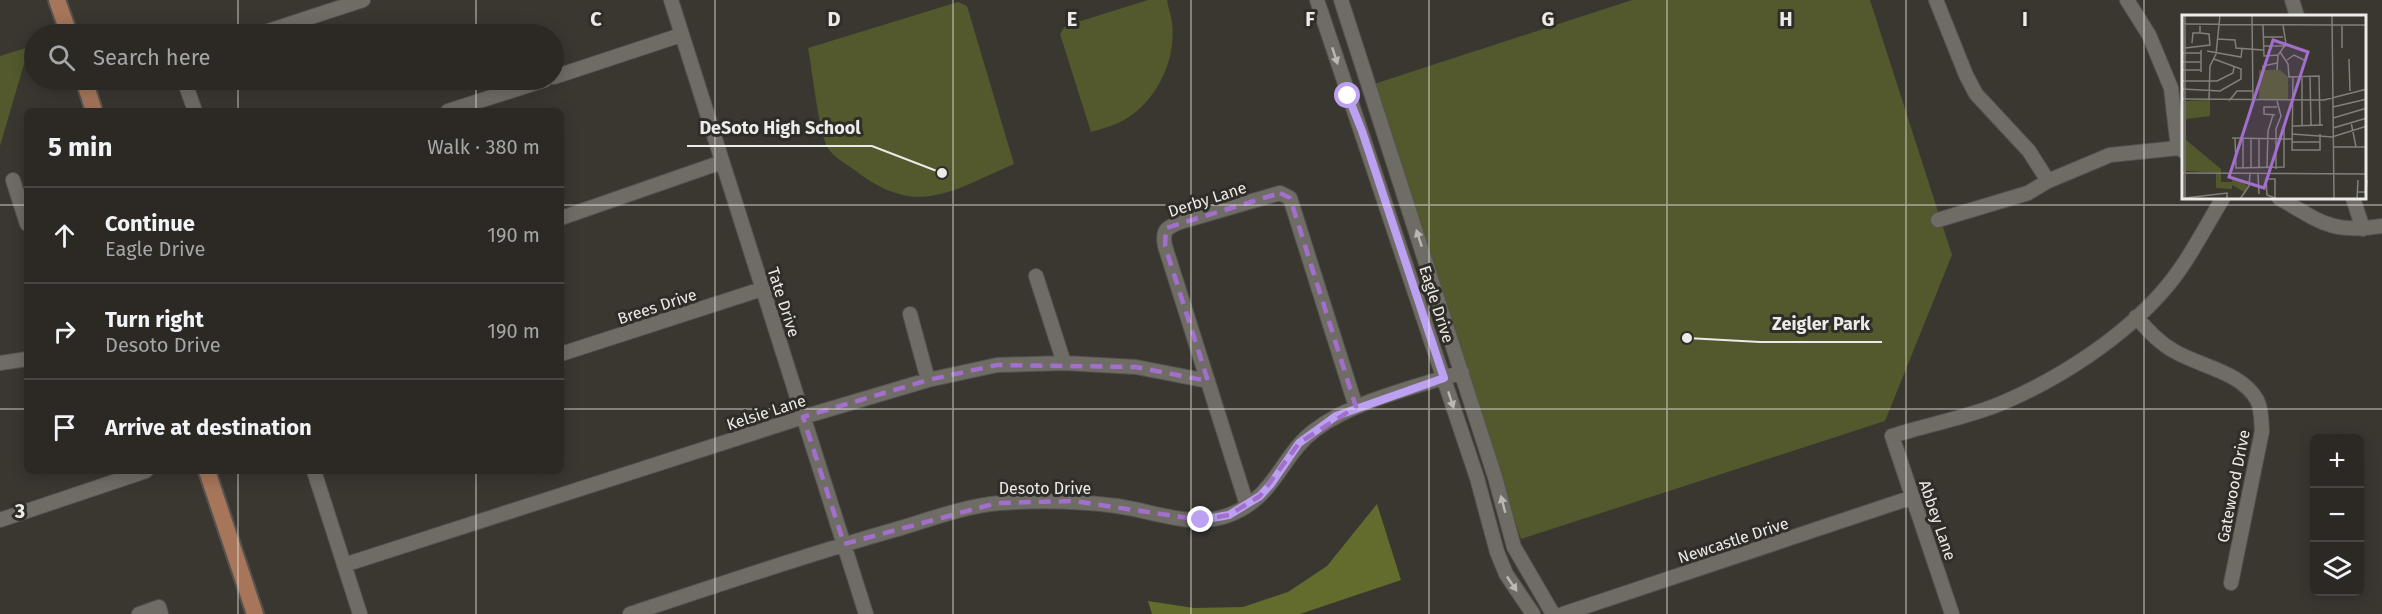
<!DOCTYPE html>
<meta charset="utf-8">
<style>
body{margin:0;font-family:"Fira Sans",sans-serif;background:#383532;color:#f1f3f6}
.controls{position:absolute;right:18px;bottom:18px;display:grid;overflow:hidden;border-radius:9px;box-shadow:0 3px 15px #0003}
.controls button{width:54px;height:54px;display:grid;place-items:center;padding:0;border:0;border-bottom:2px solid #484542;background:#2c2925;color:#f1f3f6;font:30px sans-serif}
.stop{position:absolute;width:18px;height:18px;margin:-14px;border:4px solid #bca0f2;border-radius:50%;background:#fff}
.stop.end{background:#bca0f2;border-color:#fff;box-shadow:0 2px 6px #0008}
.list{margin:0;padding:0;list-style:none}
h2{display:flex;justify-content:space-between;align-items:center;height:78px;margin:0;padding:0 24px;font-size:26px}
h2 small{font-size:20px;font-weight:400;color:#a6a6a7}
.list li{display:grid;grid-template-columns:39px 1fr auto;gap:18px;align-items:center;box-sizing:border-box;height:96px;padding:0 24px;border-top:2px solid #484542}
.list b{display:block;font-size:22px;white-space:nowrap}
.list p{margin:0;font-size:20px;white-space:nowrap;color:#a6a6a7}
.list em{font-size:20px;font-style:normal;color:#a6a6a7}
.icon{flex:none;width:33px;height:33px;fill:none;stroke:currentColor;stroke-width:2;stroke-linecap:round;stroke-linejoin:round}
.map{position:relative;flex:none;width:2382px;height:614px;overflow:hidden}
.search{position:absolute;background:#2c2925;box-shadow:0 3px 15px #0003;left:24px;top:24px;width:540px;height:66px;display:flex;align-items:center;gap:15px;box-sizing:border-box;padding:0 21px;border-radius:33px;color:#a6a6a7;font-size:22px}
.panel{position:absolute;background:#2c2925;box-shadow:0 3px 15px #0003;left:24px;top:108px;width:540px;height:366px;border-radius:9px}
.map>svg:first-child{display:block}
.green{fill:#53592d}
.forest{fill:#636b2d}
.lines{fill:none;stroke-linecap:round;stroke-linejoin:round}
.minor-casing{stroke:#56534f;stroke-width:16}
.major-casing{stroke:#56534f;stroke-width:20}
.minor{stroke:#6f6c66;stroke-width:14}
.major{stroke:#a6755a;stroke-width:16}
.oneway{fill:#bbb8b4}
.route{stroke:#bca0f2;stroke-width:8}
.marked{fill:none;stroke:#a36fcd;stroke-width:4.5;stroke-dasharray:12 8;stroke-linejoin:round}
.grid{fill:none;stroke:#edebe8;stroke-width:1.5;stroke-opacity:0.55}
.labels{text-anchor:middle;stroke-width:6;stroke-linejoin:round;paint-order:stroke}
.street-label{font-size:16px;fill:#edebe8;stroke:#302d28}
.inset-road{fill:none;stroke:#827f7a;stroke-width:1.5}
.view{fill:#a36fcd;fill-opacity:0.15;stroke:#a36fcd;stroke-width:3}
.inset-edge{fill:none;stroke:#edebe8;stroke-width:3}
.grid-label{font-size:20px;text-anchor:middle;font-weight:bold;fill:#edebe8;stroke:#302d28;stroke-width:6;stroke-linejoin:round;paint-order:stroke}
.leader{fill:none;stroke:#edebe8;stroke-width:2}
.callout-dot{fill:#edebe8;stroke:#302d28;stroke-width:2}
.callout-label{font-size:18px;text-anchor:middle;font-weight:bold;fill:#edebe8;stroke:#302d28;stroke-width:6;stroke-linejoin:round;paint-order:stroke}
</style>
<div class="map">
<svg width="2382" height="614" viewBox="0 0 2382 614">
<rect width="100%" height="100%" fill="#3a3731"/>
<path class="green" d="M1148,0H1167C1168,7 1171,15 1172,23C1177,62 1154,107 1118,123C1109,127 1100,129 1091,132L1060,34L1065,26Z
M1632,0H1870L1952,255L1885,421L1521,539L1374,84Z
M958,2L967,6L1014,164C953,190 918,219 856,171C848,165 833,157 828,148C819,135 812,68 808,48Z
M29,47L0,146V56Z"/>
<path class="forest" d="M1377,504L1401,580L1300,614H1152L1148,601L1194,608L1243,607L1288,592L1327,566Z"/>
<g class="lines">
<g class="minor-casing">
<path id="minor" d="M671,0L866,614
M1317,0L1477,478L1497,552L1506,574L1533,614
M1341,0L1495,477L1514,547L1553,614
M1936,0L1966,75L1976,94L2029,151L2048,181
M2127,0L2149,35L2171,88L2178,148
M2292,0L2297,16
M259,34L363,0
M554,77L681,35
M184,80L195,111
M448,111L545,80
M13,180L27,224
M2279,198C2321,222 2331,234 2382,226
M2353,198L2363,229
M561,218L722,162
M1938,220L2028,193L2048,181L2110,155L2178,148L2184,151
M1036,276L1064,363
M910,314L928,380
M2136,317C2148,330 2159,343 2174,351C2199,366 2242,372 2257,400C2262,409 2261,421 2262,431L2231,583
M561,354L762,289
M0,363L27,359
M314,471L360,614
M1247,505L1165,246C1162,230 1166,228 1180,222L1280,193L1290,198L1356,407
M0,520L146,471
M344,565L803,417L928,380L997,365L1064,363L1136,367L1208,381
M139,614L159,607L161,614
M630,614C718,585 805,555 894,530C928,520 964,506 1000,503C1039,500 1078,501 1117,506C1154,511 1192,529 1229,515C1275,498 1281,455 1315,430C1353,401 1416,387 1462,372
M1563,614L1913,497
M1952,614L1892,436C1928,424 1967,418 2002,403C2059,379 2122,338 2163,291C2187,264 2204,229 2223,198"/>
</g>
<g class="major-casing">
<path id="major" d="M57,0L69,34
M84,80L94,111
M207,471L255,614"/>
</g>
<use href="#minor" class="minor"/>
<use href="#major" class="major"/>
</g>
<defs><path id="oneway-solid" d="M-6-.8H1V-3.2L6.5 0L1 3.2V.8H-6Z" transform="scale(1.5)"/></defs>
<g class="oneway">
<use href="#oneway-solid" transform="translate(1335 56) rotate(72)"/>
<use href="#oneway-solid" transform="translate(1419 238) rotate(-108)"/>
<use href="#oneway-solid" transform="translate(1451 400) rotate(72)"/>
<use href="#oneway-solid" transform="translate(1503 504) rotate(-105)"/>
<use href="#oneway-solid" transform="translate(1512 584) rotate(56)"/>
</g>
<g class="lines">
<path class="route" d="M1201,520L1229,515L1260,496L1271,484L1299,443L1336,416L1444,378L1362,131L1348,96"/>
</g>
<path class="marked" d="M1280,193L1290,198L1356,407L1299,443L1260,496L1229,515L1201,520L1074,501L997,503L844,544L803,417L928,380L997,365L1136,367L1208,381L1165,246L1166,228Z"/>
<path class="grid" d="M238,0V34M476,0V34M715,0V614M953,0V614M1191,0V614M1429,0V614M1667,0V614M1906,0V614M2144,0V614M238,80V111M476,80V111M0,205H27M561,205H2382M0,409H27M561,409H2382M238,471V614M476,471V614"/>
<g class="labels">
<g class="street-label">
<text transform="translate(1207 199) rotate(-18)" y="6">Derby Lane</text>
<text transform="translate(784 302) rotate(72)" y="6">Tate Drive</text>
<text transform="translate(1437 304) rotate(72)" y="6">Eagle Drive</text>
<text transform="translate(657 306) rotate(-18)" y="6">Brees Drive</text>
<text transform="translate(766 412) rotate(-18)" y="6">Kelsie Lane</text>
<text transform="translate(2233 486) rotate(-79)" y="6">Gatewood Drive</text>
<text x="1045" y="494">Desoto Drive</text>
<text transform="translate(1938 520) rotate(71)" y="6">Abbey Lane</text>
<text transform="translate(1733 540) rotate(-18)" y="6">Newcastle Drive</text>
</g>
</g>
<g transform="translate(2182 15)">
<rect width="184" height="184" fill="#3a3731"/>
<path d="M77,55H98L106,62V85H77ZM28,85V101L4,104V86ZM4,125L39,154V158L4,156ZM34,159H39V167H50V161L66,171L62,177L50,170V174L34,173Z" fill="#53592d"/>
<path class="inset-road" d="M3,0V158M70,0L71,86M150,0L152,184M2,9L151,10M81,9L82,41L96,40M151,10H185M160,11V33M81,22H101M35,24L53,25L54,33L81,35M10,28L11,18H18V11M81,31H104M3,33L28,30L27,19L18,18M19,35V57M25,36L59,42L60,34M98,37L106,49L107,62L137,61L138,110M0,38H19M167,44L168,76M105,45L112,40L122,45M0,47H19M0,55H19M81,55V51L95,48M95,55L96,40L104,29L101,10M111,61L110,135H138V119M120,61V111M128,61L129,110M0,66H35L51,58L52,52M0,74L38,76L59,64V54L32,44M0,84L142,85L185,74M27,85L28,51L34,39L38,0M47,86L55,76H71M151,92L185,84M93,100L82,99V92H95M151,103L185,93M169,107L174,132M111,111L141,110M151,113L185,103M110,119L150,122L185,111M50,123L110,124M53,123L54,153L102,152V113M61,123V153M69,123V152M110,127H138M151,132H185M77,152V123M85,152L86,116L91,100M94,154V114L99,101L95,86M0,158L185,159M3,158V184M76,159L77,179M175,177H184L185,165M3,183L45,178V184M93,183L85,180L84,164H93V184M58,184L67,171L68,158M175,184L176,165"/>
<path class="view" d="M91,25L126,37L82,173L47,162Z"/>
<rect width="184" height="184" class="inset-edge"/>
</g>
<g class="grid-label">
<text x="596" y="26">C</text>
<text x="834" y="26">D</text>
<text x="1072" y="26">E</text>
<text x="1310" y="26">F</text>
<text x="1548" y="26">G</text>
<text x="1786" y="26">H</text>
<text x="2025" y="26">I</text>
<text x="20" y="518">3</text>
</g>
<path class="leader" d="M942 173L872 146H687M1687 338L1760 342H1882"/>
<g class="callout-dot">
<circle cx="942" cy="173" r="6"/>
<circle cx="1687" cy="338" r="6"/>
</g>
<g class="callout-label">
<text x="780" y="134">DeSoto High School</text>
<text x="1821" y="330">Zeigler Park</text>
</g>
</svg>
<div class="controls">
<button>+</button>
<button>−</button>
<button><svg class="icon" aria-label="layers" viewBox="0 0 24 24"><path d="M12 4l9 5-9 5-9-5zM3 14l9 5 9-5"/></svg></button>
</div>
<div class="stop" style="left:1348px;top:96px"></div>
<div class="stop end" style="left:1201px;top:520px"></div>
<div class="search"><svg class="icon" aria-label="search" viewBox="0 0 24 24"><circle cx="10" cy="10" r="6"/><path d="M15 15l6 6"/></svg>Search here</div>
<section class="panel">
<h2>5 min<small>Walk · 380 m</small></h2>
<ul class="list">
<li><svg class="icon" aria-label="ahead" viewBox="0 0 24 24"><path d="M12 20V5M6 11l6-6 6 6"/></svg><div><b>Continue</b><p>Eagle Drive</p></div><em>190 m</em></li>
<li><svg class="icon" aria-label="right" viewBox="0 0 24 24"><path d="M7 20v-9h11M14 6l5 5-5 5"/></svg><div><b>Turn right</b><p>Desoto Drive</p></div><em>190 m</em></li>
<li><svg class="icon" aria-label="arrive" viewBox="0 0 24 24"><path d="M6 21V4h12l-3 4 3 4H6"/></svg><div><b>Arrive at destination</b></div></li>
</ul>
</section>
</div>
